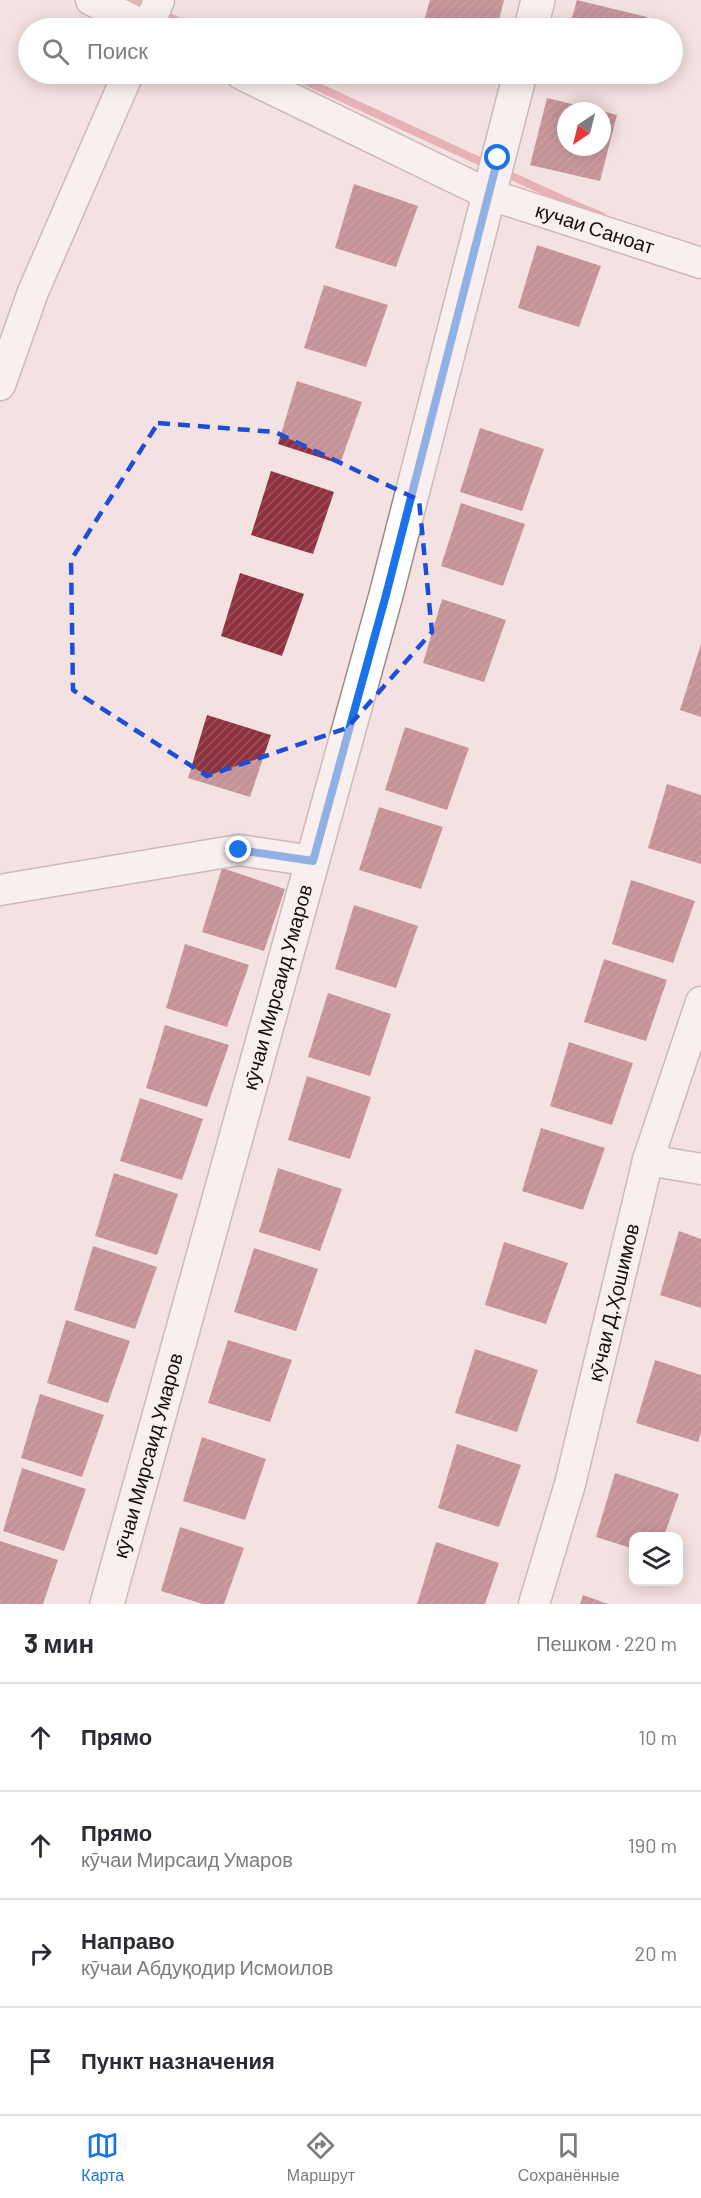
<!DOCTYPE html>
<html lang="ru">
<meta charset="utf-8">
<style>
body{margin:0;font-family:Barlow,sans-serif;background:#f2f2f3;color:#2b2b33}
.controls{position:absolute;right:18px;bottom:18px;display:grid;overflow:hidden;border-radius:12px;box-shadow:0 3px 15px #0003}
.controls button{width:54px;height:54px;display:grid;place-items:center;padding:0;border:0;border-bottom:2px solid #e1e1e2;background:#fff;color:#2b2b33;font:30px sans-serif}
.compass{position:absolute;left:557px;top:102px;width:54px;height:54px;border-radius:50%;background:#fff;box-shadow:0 3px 15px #0003;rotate:215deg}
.stop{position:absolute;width:18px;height:18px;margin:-14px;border:4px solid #1a73e8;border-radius:50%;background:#fff}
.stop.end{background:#1a73e8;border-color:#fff;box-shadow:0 2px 6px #0008}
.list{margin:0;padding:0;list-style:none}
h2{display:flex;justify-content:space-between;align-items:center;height:78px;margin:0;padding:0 24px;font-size:26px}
h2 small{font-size:20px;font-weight:400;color:#7c7c81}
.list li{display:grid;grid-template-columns:39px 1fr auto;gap:18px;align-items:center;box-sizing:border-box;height:108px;padding:0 24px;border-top:2px solid #e1e1e2}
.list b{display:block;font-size:22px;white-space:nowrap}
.list p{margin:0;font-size:20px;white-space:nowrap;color:#7c7c81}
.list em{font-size:20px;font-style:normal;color:#7c7c81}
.icon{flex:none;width:33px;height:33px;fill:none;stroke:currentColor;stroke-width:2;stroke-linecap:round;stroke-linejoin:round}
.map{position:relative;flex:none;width:701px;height:1604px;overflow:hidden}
.search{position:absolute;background:#fff;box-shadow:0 3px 15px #0003;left:18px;right:18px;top:18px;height:66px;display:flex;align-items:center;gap:15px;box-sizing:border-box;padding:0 21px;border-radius:33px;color:#7c7c81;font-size:22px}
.sheet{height:510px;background:#fff}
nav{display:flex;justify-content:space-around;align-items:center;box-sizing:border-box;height:84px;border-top:2px solid #e1e1e2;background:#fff;font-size:16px;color:#7c7c81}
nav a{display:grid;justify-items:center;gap:3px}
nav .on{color:#1a73e8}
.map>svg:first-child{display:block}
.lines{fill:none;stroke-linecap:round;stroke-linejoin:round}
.stream{stroke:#d9767e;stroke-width:8}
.building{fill:url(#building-hatch)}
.minor-casing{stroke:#9b898a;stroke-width:33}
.tertiary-casing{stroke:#9b898a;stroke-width:36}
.minor{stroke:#fff;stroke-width:30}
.tertiary{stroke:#fff;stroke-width:33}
.route{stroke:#1a73e8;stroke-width:8}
.marked{fill:none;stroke:#1d4ed8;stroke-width:4.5;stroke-dasharray:12 8;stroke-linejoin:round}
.labels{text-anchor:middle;stroke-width:6;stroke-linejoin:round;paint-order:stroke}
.street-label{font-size:20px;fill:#140e0e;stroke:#f4e1e1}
</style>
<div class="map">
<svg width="701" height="1604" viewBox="0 0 701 1604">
<defs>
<pattern id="building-hatch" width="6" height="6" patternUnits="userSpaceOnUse" patternTransform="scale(1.5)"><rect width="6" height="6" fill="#8d323e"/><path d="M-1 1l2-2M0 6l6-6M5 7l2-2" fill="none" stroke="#98535c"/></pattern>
</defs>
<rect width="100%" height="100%" fill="#f4e1e1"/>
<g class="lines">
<path class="stream" d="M134,0L149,7
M160,13L193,28
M290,74L490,166
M503,172L577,206L602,216"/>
</g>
<path class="building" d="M430,0H504L497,28H422Z
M577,0L647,17L644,28H569Z
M593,74H633L630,83Z
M547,98L597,110L566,111V147H602V111L617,115L600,181L530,165Z
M354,184L418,206L396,267L335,248Z
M537,245L601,266L579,327L518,308Z
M324,285L388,305L366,367L304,348Z
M297,381L362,402L340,464L278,444Z
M480,428L544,449L522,511L460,492Z
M271,471L334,492L313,554L251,535Z
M461,503L525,524L503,586L441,566Z
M240,573L304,594L282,656L221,636Z
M442,599L506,620L484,682L423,663Z
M701,644V717L680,710Z
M207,715L271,735L250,797L188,778Z
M405,727L469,748L447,810L385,790Z
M667,784L701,795V864L648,848Z
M379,807L443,827L421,889L359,870Z
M222,868L285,889L264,951L202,932Z
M631,880L695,901L673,963L612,944Z
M354,905L418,926L396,988L335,969Z
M185,944L249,965L227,1027L166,1008Z
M604,959L667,980L646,1041L584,1022Z
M328,993L391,1014L370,1076L308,1057Z
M165,1025L229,1045L207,1107L146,1088Z
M569,1042L633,1063L612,1125L550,1106Z
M307,1076L371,1097L350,1159L288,1140Z
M140,1098L203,1119L182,1180L120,1161Z
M541,1128L605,1148L583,1210L522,1191Z
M278,1168L342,1189L320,1251L259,1232Z
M114,1173L178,1194L157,1255L95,1236Z
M679,1231L701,1239V1308L660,1295Z
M504,1242L568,1263L546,1324L485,1305Z
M93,1246L157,1267L135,1329L74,1310Z
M254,1248L318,1269L296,1331L234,1312Z
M66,1320L130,1341L108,1403L47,1383Z
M228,1340L292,1360L270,1422L208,1403Z
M475,1349L538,1370L517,1432L455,1413Z
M655,1360L701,1375V1433L698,1442L636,1423Z
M40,1394L104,1415L82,1477L21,1458Z
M202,1437L266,1459L245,1520L183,1501Z
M457,1444L521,1465L499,1527L438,1508Z
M22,1468L86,1489L64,1551L3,1531Z
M615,1473L679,1494L664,1536H634V1549L596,1537Z
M180,1527L244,1548L224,1604H203L161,1591Z
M0,1541L58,1560L43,1604H0Z
M436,1542L499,1563L485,1604H417Z
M583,1595L608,1604H580Z"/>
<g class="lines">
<g class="minor-casing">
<g id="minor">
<path d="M91,0L149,28"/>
<path d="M148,28L159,0"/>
<path id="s1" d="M241,74L488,194L701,263"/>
<path d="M0,385L33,292L128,74"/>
<path d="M0,890L239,850L313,861"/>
<path d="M648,1160L701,1169"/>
<path id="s2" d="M534,1604L570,1484L648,1160L701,1002"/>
</g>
</g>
<g class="tertiary-casing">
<g id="tertiary">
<path d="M531,28L538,0"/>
<path id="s3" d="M107,1604L386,595L520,74"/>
</g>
</g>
<use href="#minor" class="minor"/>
<use href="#tertiary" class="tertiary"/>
</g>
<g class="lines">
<path class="route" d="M239,850L313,861L386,595L498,158"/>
</g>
<path d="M0 0H701V1604H0ZM158,423L275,432L419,500L432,632L347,728L207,776L73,690L71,560Z" fill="#f4e1e1" fill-opacity=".55" fill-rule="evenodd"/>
<path class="marked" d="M158,423L275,432L419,500L432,632L347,728L207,776L73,690L71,560Z"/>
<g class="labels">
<g class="street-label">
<text dy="7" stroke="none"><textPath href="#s1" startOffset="387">кучаи Саноат</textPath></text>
<text dy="7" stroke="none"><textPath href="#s3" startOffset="640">кӯчаи Мирсаид Умаров</textPath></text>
<text dy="7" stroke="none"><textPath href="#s2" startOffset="312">кӯчаи Д.Ҳошимов</textPath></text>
<text dy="7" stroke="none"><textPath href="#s3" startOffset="154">кӯчаи Мирсаид Умаров</textPath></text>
</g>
</g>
</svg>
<div class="controls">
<button><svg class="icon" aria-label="layers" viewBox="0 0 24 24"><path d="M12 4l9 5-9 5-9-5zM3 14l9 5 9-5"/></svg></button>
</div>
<svg class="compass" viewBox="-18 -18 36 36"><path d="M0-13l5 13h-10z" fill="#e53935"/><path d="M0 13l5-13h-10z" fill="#7c7c81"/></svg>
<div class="stop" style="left:498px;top:158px"></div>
<div class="stop end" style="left:239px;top:850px"></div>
<div class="search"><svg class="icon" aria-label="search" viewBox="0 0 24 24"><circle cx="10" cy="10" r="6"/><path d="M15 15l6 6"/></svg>Поиск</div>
</div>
<section class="sheet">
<h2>3 мин<small>Пешком · 220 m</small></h2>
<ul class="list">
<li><svg class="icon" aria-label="ahead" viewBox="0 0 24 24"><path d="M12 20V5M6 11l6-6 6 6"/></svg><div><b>Прямо</b></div><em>10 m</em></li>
<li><svg class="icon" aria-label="ahead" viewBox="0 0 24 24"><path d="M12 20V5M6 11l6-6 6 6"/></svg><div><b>Прямо</b><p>кӯчаи Мирсаид Умаров</p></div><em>190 m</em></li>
<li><svg class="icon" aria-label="right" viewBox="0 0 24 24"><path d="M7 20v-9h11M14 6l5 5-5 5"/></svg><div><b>Направо</b><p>кӯчаи Абдуқодир Исмоилов</p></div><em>20 m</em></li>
<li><svg class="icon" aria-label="arrive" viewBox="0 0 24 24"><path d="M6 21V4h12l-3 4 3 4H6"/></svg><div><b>Пункт назначения</b></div></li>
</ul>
</section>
<nav>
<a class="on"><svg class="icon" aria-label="map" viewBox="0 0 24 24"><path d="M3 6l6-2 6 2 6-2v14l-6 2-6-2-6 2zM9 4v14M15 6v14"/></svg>Карта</a>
<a><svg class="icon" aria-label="directions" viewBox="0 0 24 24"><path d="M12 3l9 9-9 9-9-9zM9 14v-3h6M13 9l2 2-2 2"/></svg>Маршрут</a>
<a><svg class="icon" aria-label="saved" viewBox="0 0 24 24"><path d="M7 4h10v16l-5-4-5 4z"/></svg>Сохранённые</a>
</nav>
